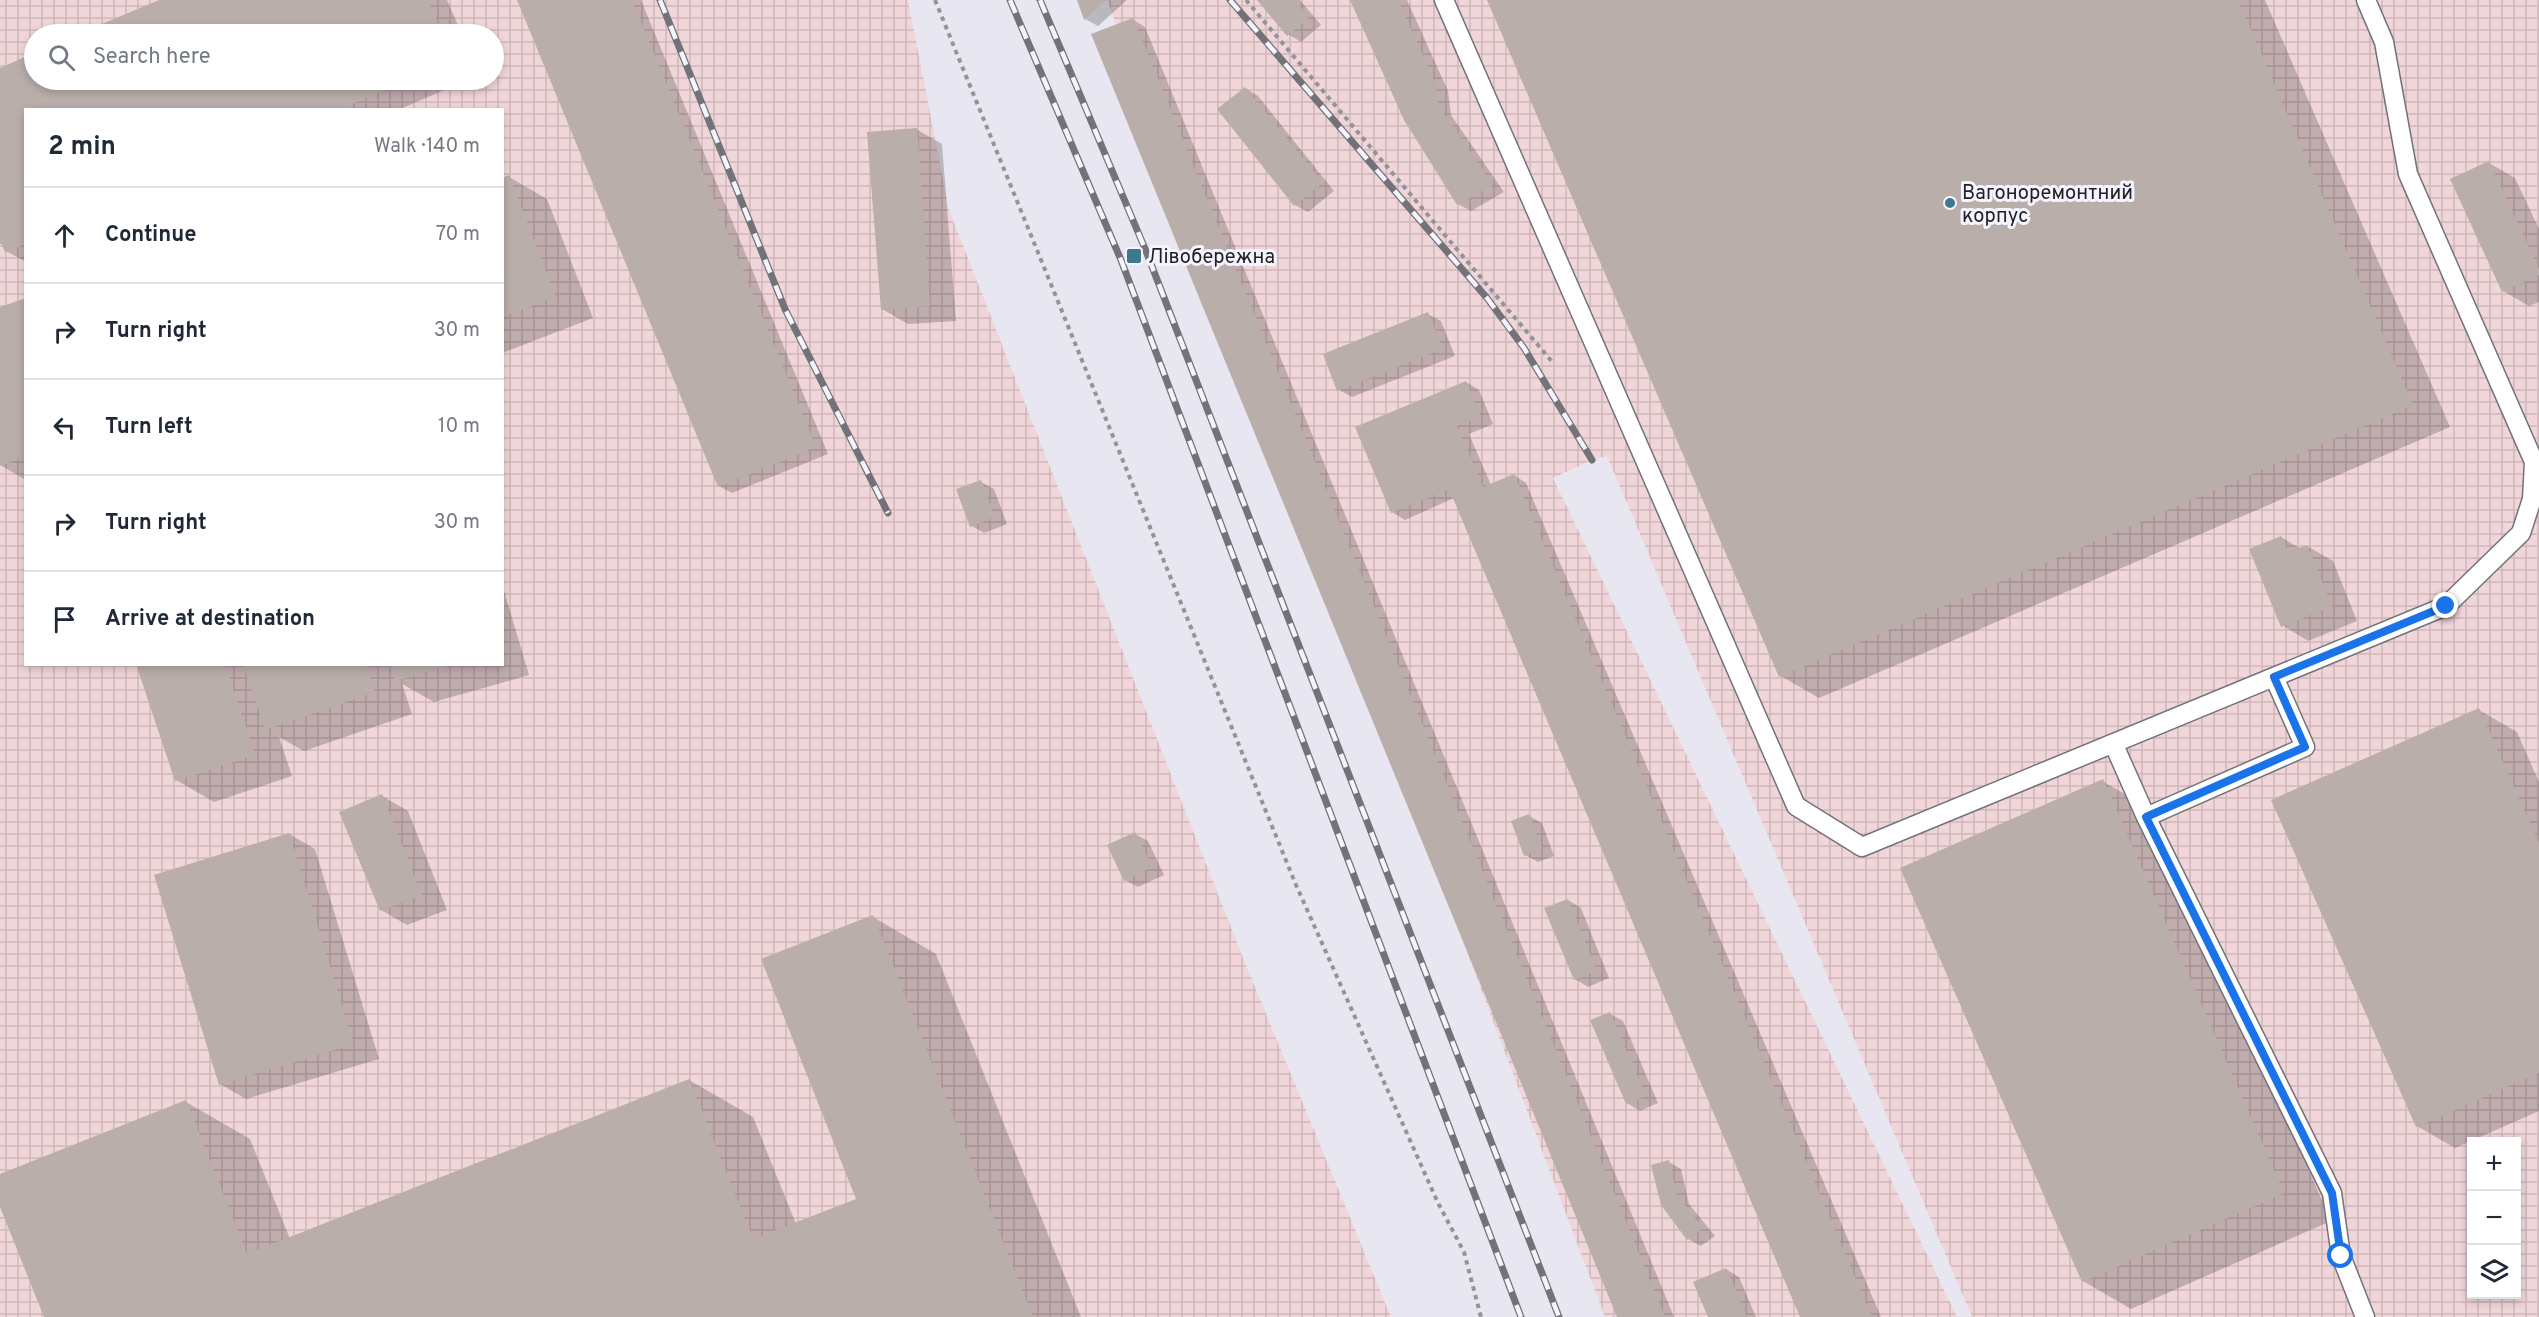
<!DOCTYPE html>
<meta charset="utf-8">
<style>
body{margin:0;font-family:Overpass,sans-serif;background:#f2f2f3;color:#1f2937}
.controls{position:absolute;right:18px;bottom:18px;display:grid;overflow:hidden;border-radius:0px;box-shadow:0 3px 9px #0003}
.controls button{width:54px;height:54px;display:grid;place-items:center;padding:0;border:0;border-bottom:2px solid #e0e1e3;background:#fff;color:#1f2937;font:30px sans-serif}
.stop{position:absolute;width:18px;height:18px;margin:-14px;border:4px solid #1a73e8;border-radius:50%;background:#fff}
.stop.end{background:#1a73e8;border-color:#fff;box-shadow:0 2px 6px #0008}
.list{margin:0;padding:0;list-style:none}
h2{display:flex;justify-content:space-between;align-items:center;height:78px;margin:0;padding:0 24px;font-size:26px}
h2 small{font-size:20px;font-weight:400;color:#747a83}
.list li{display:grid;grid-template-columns:39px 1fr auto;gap:18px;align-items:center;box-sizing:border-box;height:96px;padding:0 24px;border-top:2px solid #e0e1e3}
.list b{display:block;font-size:22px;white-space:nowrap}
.list em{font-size:20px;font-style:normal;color:#747a83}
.icon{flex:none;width:33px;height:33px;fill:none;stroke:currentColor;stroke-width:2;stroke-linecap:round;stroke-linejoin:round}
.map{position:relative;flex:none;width:2539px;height:1317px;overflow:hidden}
.search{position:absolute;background:#fff;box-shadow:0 3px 9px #0003;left:24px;top:24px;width:480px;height:66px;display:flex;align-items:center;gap:15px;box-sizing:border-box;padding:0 21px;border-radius:33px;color:#747a83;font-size:22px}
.panel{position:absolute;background:#fff;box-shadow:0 3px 9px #0003;left:24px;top:108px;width:480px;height:558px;border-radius:0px}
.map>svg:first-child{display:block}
.industrial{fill:url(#industrial-grid);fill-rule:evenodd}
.shadow{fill:#0003}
.building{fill:#baaeab}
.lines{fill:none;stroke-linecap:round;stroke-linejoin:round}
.lane-casing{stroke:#73737c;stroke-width:21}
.path{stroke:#93939b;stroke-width:4;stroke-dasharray:4.5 4.5;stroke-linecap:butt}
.lane{stroke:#fff;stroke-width:18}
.rail-casing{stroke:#727278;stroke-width:7}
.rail{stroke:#f4f4ff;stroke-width:4.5;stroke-dasharray:14;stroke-linecap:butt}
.route{stroke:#1a73e8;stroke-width:8}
.poi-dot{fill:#3c7890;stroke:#f4f4ff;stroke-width:2}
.labels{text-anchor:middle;stroke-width:6;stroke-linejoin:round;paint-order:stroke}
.poi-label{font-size:20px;fill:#212125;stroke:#f4f4ff;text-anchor:start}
</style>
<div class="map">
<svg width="2539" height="1317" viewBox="0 0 2539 1317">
<defs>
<pattern id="industrial-grid" width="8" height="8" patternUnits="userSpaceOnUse" patternTransform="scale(1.5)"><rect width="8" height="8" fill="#f1d6d9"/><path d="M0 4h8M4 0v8" fill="none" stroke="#ceb7ba"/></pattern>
</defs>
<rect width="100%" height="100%" fill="#e7e6f1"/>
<path class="industrial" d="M0,0H908L949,210L1243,958L1391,1317H0ZM34,34H494V80H34ZM26,110H502V664H26Z
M1107,0H2539V1317H1972L1607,456L1592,460L1553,478L1957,1317H1605ZM2472,1142H2516V1294H2472Z"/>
<path class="shadow" d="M162,0H447L462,34H82Z
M518,0H641L828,454L732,493L719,486Z
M1078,0H1127L1098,26L1085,19Z
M1259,0H1300L1321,25L1301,42L1288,34Z
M1351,0H1407L1448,91L1451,115L1504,192L1471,211L1458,204Z
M1489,0H2265L2450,427L1819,698L1781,676Z
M1132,19L1145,27L1674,1317H1619Z
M34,55V80H467L398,110H26V262L6,251L3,243L0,244V70Z
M1245,88L1258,96L1334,191L1308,212L1295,205Z
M916,129L942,144L956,321L908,324L882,309Z
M2489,163L2515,178L2539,229V302L2529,306L2503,291Z
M509,177L547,199L593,318L502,353V179Z
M26,299V480L0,465V309Z
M1428,314L1441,321L1455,356L1352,397L1339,390Z
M1466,382L1479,390L1493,424L1469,434L1491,485L1514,475L1526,483L1881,1317H1802L1454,498L1405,520L1392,512Z
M981,482L994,489L1007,524L984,533L972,526Z
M2281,537L2301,549L2307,546L2333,561L2357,621L2308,641L2282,625Z
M502,584L529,675L434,702L402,684L412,714L304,751L279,737L292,776L214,802L176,780L138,664H502Z
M2479,710L2517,732L2539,782V1111L2455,1148L2417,1126Z
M2102,781L2151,809L2331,1221L2131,1309L2083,1281Z
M382,796L408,811L447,910L407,925L381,910Z
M1529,816L1542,823L1554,856L1538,862L1525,855Z
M289,834L315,849L379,1059L246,1099L220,1084Z
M1135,834L1148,841L1164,875L1138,887L1125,880Z
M1568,900L1581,908L1609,978L1588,987L1575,979Z
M873,917L936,954L1081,1317H45L0,1203V1175L186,1102L250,1139L290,1239L689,1080L753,1117L796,1224L858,1199Z
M1610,1014L1623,1021L1658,1103L1640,1111L1627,1103Z
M1669,1162L1681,1169L1689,1204L1715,1236L1701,1246L1688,1239L1662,1204Z
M1726,1269L1739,1277L1756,1317H1709Z"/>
<path class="building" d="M159,0H428L443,34H78Z
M517,0H632L816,447L718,487Z
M1077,0H1106L1084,20Z
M1257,0H1295L1309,18L1287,36Z
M1350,0H1398L1435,82L1439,106L1493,185L1457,205L1404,120Z
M1487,0H2238L2413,405L1779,677Z
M1133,18L1665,1317H1617L1091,34Z
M34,53V80H408L338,110H26V244L5,252L0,241V68Z
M1245,87L1323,183L1294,206L1217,109Z
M917,128L930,306L881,310L867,132Z
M2489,161L2539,269V275L2502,292L2450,179Z
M509,175L556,297L502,317V178Z
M26,298V456L0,466V307Z
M1428,312L1443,349L1337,391L1323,354Z
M1466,381L1481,417L1457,426L1483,487L1514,474L1872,1317H1800L1449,489L1391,513L1355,427Z
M981,480L995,517L970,527L956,489Z
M2281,536L2288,552L2307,545L2332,606L2281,627L2249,549Z
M136,664H225L255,755L175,781Z
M243,664H366L375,692L265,730Z
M390,664H451V665L395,681Z
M2479,708L2539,843V1073L2416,1127L2271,800Z
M2103,779L2284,1193L2082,1282L1900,868Z
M382,794L422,895L380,911L339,812Z
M1529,814L1542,848L1524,856L1511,821Z
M1135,832L1152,867L1124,881L1107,845Z
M289,833L354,1044L219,1085L154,875Z
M1568,899L1597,971L1574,980L1544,908Z
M873,915L1033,1317H44L0,1207V1174L186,1100L247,1254L689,1079L753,1239L856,1199L761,959Z
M1610,1012L1646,1096L1626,1104L1590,1020Z
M1669,1160L1677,1195L1703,1228L1687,1240L1661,1205L1651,1165Z
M1726,1268L1747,1317H1708L1693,1282Z"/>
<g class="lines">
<g class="lane-casing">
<path id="lane" d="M1444,0L1796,806L1862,847L2446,606L2521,533L2532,499L2534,462L2408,174L2384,42L2366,0
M2114,745L2146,817L2332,1193L2341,1256L2365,1317
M2146,817L2305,747L2274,677"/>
</g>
<path class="path" d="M935,0L1296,885L1438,1203L1464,1252L1481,1317
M1246,0L1554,364"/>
<use href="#lane" class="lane"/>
<g class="rail-casing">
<path id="rail" d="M660,0L785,309L888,513
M1010,0L1121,260L1521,1317
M1040,0L1146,251L1559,1317
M1230,0L1487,298L1524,348L1592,460"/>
</g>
<use href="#rail" class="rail"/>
</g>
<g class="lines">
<path class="route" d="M2341,1256L2332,1193L2146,817L2305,747L2274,677L2446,606"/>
</g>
<g class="poi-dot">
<circle cx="1950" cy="203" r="6"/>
<rect x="1126" y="248" width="16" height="16" rx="3"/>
</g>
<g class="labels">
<g class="poi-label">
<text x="1962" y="199">Вагоноремонтний<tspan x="1962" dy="23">корпус</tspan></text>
<text x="1148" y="263">Лівобережна</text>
</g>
</g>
</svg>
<div class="controls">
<button>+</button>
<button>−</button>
<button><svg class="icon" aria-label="layers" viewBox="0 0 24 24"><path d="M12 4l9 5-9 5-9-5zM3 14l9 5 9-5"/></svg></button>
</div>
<div class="stop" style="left:2341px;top:1256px"></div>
<div class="stop end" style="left:2446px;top:606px"></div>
<div class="search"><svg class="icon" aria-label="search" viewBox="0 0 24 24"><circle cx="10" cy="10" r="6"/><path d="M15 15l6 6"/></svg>Search here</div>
<section class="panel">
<h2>2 min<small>Walk · 140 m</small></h2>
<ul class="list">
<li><svg class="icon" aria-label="ahead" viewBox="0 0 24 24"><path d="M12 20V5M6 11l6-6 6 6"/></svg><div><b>Continue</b></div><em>70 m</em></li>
<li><svg class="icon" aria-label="right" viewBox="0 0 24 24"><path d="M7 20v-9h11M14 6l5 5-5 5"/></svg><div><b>Turn right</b></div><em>30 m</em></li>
<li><svg class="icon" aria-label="left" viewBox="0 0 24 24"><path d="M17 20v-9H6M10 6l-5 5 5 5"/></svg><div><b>Turn left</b></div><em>10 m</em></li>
<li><svg class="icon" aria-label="right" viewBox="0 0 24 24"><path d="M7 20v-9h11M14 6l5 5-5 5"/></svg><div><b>Turn right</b></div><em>30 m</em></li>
<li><svg class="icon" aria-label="arrive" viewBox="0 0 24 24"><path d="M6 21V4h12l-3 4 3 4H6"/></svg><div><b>Arrive at destination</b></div></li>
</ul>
</section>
</div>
